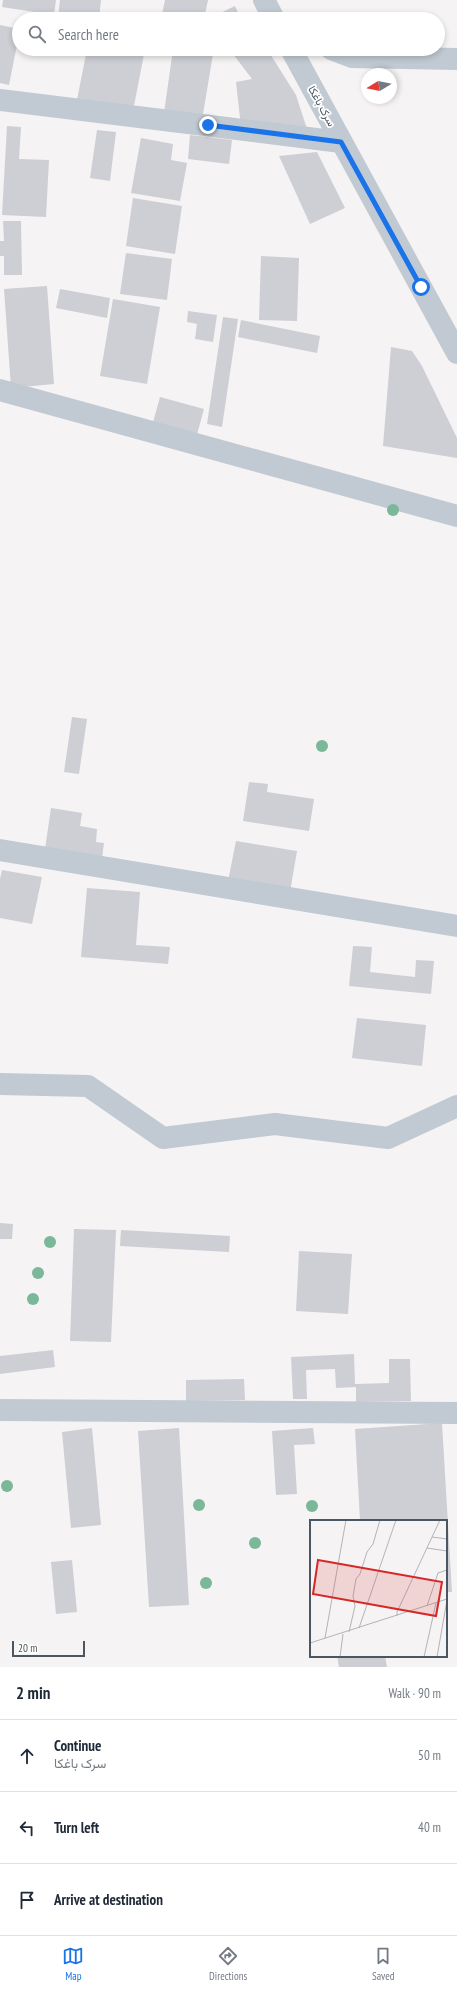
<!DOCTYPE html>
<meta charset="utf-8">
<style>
body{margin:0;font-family:"PT Sans Narrow",Vazirmatn,sans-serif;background:#f2f2f3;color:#1f2937}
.compass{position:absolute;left:361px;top:68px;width:36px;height:36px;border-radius:50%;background:#fff;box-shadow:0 2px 6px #0003;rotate:260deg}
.scale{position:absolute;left:12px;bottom:10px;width:73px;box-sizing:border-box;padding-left:4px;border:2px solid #4a5661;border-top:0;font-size:11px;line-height:14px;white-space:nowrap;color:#4a5661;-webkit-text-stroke:3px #fff;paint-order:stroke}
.stop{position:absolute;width:12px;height:12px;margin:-9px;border:3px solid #1a73e8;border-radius:50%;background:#fff}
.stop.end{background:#1a73e8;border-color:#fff;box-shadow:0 1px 4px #0008}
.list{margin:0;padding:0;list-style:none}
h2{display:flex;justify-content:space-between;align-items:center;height:52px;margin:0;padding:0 16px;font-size:17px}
h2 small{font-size:13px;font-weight:400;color:#747a83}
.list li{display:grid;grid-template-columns:26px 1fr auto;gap:12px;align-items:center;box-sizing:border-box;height:72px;padding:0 16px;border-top:1px solid #e0e1e3}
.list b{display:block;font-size:15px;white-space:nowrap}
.list p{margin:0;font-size:13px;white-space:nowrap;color:#747a83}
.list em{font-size:13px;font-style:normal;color:#747a83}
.icon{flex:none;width:22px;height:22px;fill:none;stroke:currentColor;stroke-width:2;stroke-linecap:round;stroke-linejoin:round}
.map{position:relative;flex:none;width:457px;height:1667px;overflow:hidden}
.search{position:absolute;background:#fff;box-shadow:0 2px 6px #0003;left:12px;right:12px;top:12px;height:44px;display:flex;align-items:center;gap:10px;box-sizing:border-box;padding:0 14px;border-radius:22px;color:#747a83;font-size:15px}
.sheet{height:268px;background:#fff}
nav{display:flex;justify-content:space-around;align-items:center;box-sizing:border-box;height:56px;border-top:1px solid #e0e1e3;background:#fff;font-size:11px;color:#747a83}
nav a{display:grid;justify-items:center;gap:2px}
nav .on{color:#1a73e8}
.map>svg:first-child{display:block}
.building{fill:#cdcfd5}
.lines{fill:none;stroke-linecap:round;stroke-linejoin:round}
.minor{stroke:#c1cad2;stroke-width:22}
.tertiary{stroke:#c1cad2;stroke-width:22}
.tree{fill:#7bb799}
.route{stroke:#1a73e8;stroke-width:5}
.labels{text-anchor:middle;stroke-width:3.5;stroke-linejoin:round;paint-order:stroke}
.street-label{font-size:11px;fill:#4a5661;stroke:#fff}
.inset-road{fill:none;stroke:#b1b4b9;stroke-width:1}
.view{fill:#d62828;fill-opacity:0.15;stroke:#d62828;stroke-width:2}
.inset-edge{fill:none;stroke:#4a5661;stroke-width:2}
</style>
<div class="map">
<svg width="457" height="1667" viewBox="0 0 457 1667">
<rect width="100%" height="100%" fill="#f5f3f3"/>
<path class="building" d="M3,0H56L54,15L2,7Z
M60,0H101L99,19L58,18Z
M165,0H208L204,19H161Z
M235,6L241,19H218L216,15Z
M0,25L19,29V45H17L9,85L0,83Z
M87,49H145L133,111L77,100Z
M173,49L213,54L202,120L164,113Z
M238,49H267L296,95L308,132L241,127L236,82L252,79L233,54Z
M7,126L21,127L19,159L49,160L46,217L2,215Z
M97,130L116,132L110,181L90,178Z
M190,135L232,140L229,164L188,159Z
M141,138L173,144L171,160L187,163L180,201L131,193Z
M317,152L345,208L310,224L279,156Z
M133,198L182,206L175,254L126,246Z
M3,221H21L22,275H4V256H0V241H4Z
M126,253L172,259L167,300L120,294Z
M261,256L299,258L297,321L259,320Z
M47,286L54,384L11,388L4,289Z
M60,289L110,298L107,318L56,308Z
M113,299L160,307L147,384L100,376Z
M188,311L217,315L213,342L195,339L197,324L187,322Z
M223,317L238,319L222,427L207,424Z
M241,320L320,336L317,353L238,337Z
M391,347L412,351L422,366L457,438V458L383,446Z
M160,397L204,409L196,438L152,426Z
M72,717L87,719L79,774L64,772Z
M249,782L268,784L267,792L314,799L309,831L243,821Z
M51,808L82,813L80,826L97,829L96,842L104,843L102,858L45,849Z
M236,841L297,851L290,892L228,881Z
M2,870L42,877L32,924L0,918V879Z
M87,888L140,892L136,945L170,947L168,964L81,957Z
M353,946L372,947L370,972L415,977L416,960L434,961L431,994L349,986Z
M357,1018L426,1025L422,1066L352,1058Z
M0,1223L13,1224L12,1239H0Z
M74,1229L116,1230L111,1342L70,1341Z
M121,1230L230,1236L229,1252L120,1246Z
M299,1251L352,1254L348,1314L296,1311Z
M53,1350L55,1367L0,1374V1356Z
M354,1354L355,1384L389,1383V1359H410L411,1401L356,1402V1387L336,1388L335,1369L306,1370L307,1399H293L291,1357Z
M244,1379L245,1400L186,1401V1380Z
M442,1423L452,1592H446V1521H360L355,1429Z
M92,1428L101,1525L71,1528L62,1432Z
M179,1428L189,1605L149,1607L138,1431Z
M313,1428L315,1444L294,1445L297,1494L276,1495L272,1431Z
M72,1560L77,1612L56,1614L51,1562Z
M337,1656H385L387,1667H339Z"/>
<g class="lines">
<path class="minor" d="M331,49L352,57L457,59
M0,100L341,142
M0,390L457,516
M0,850L457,926
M0,1084L88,1086L163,1138L275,1124L388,1138L457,1106
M0,1410L457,1413"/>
<path class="tertiary" d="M264,0L274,19
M291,49L457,353"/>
</g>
<g class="tree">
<circle cx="393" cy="510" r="6"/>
<circle cx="322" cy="746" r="6"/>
<circle cx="50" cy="1242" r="6"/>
<circle cx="38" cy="1273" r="6"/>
<circle cx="33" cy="1299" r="6"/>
<circle cx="7" cy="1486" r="6"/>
<circle cx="199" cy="1505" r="6"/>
<circle cx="312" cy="1506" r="6"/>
<circle cx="255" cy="1543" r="6"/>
<circle cx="206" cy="1583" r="6"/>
</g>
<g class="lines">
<path class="route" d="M208,125L341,142L421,287"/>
</g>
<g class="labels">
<g class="street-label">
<text transform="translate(322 106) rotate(61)" y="4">سرک باغکا</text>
</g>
</g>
<g transform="translate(310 1520)">
<rect width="137" height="137" fill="#f5f3f3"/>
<path class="inset-road" d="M122,17L137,19M117,28L137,31M117,86L128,53L137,50M87,96V92L130,0M49,108L86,0M39,112L45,86L43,76L46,59L50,54L57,32L63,24L70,0M15,118L36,0M0,123L137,79M30,137L33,114M114,137L126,83M127,137L137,80"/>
<path class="view" d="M8,40L132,62L126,96L3,74Z"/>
<rect width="137" height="137" class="inset-edge"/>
</g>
</svg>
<svg class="compass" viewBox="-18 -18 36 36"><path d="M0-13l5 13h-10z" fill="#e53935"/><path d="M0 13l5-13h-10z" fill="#747a83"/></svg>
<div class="scale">20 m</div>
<div class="stop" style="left:421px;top:287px"></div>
<div class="stop end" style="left:208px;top:125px"></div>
<div class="search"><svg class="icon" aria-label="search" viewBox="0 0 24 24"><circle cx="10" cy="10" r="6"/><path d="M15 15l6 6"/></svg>Search here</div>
</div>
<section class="sheet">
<h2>2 min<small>Walk · 90 m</small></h2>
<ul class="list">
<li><svg class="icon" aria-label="ahead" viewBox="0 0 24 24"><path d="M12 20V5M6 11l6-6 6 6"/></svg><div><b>Continue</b><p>سرک باغکا</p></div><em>50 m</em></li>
<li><svg class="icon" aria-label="left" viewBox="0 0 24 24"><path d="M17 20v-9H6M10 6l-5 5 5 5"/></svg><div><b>Turn left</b></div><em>40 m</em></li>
<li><svg class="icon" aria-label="arrive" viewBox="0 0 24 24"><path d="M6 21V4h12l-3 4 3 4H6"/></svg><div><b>Arrive at destination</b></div></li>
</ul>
</section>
<nav>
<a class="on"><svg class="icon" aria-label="map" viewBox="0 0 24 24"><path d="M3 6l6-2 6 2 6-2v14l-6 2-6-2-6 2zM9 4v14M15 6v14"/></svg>Map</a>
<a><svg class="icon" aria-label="directions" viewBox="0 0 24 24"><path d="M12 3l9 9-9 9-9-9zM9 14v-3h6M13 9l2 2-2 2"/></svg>Directions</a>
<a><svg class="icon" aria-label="saved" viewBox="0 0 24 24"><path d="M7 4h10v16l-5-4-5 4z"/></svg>Saved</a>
</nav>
